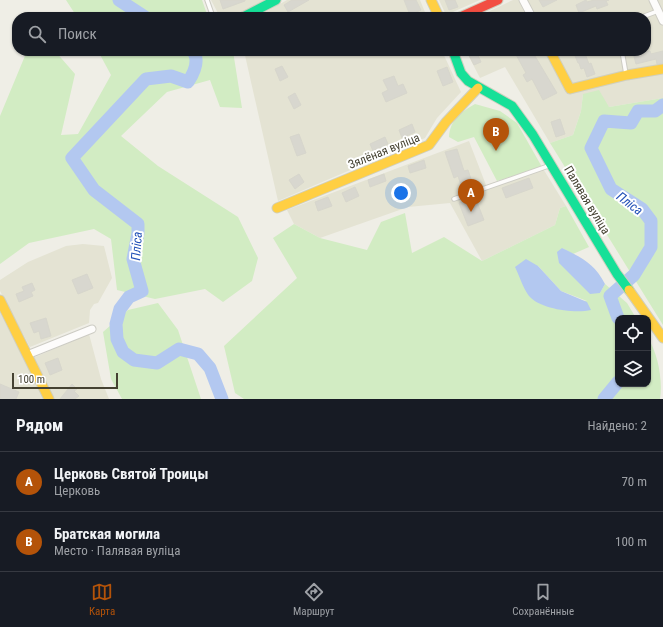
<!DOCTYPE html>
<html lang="ru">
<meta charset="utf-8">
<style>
body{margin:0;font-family:"Roboto Condensed",sans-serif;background:#20242c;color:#f1f3f6}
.controls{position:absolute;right:12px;bottom:12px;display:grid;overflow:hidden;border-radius:8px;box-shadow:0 1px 3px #0004}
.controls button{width:36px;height:36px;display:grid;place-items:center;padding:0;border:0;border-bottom:1px solid #363941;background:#171b24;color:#f1f3f6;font:20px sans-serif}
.scale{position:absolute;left:12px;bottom:10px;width:106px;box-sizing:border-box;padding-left:4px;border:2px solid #454232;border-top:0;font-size:11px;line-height:14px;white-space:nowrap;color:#454232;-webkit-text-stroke:3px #fff;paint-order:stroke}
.you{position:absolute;left:401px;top:193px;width:14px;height:14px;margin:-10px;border:3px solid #fff;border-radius:50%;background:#1a73e8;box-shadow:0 0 0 6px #1a73e833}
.badge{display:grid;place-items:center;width:26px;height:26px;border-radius:50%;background:#b45309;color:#fff;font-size:13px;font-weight:700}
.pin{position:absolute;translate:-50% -33px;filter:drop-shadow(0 1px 2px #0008)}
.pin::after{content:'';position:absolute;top:21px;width:14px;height:12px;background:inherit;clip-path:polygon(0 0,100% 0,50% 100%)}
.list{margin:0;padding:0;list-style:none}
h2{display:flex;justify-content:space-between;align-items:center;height:52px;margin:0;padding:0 16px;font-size:17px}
h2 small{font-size:13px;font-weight:400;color:#9ea1a6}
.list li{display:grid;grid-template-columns:26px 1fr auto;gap:12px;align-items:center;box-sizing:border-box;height:60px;padding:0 16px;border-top:1px solid #363941}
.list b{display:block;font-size:15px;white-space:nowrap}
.list p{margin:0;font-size:13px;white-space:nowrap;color:#9ea1a6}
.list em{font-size:13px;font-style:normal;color:#9ea1a6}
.icon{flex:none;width:22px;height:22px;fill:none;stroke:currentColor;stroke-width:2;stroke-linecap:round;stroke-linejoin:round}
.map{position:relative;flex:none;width:663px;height:399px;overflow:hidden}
.search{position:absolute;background:#171b24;box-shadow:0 1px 3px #0004;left:12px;right:12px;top:12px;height:44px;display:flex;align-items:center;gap:10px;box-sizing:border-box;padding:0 14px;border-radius:16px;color:#9ea1a6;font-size:15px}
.sheet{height:172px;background:#171b24}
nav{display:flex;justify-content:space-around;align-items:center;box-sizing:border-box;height:56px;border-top:1px solid #363941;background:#171b24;font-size:11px;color:#9ea1a6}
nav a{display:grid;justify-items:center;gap:2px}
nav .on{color:#b45309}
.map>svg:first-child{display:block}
.residential{fill:#e4e3d3}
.green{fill:#d2ecc3;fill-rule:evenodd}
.water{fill:#b3c8f0}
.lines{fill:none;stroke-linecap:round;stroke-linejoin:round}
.river{stroke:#b3c8f0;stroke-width:13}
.building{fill:#d8d7cf;stroke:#d7d6cc}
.lane-casing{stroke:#cdccc4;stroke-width:5.5}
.street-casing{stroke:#cdccc4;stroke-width:9}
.fast-casing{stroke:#d0cfbe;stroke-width:11}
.slow-casing{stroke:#d0cfbe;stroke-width:11}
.jam-casing{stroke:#d0cfbe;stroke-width:11}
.lane{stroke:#fdfcfb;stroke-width:3.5}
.street{stroke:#fdfcfb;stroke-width:7}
.fast{stroke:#16e098;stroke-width:9}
.slow{stroke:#ffcf43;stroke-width:9}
.jam{stroke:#f24e42;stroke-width:9}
.labels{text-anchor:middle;stroke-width:4;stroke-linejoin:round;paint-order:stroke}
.street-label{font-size:12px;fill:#454232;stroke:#fff}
.water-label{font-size:13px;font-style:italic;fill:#2452b8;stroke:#fff}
</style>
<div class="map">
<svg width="663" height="399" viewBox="0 0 663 399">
<rect width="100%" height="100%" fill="#efeee6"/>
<path class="residential" d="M211,0H266L233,17H220Z
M287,0H420L427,17H257Z
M439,0H480L446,15Z
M513,0H663V98L609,107L583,94L581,111L573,135L550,143L505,67L480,78L466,51H646V17H477Z
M244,51H442L461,92L437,118L425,138L278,201Z
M469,141L486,185L542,167L566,206L560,208L555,225L482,261L450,203L408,207L320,238L294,224L287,210Z
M83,244L104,246L112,278L98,303L94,304L90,310L89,323L30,347L0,291V280L28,262L66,246Z
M0,313L45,399H0Z
M89,334L101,379L109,399H53L33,358Z"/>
<path class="green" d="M66,0H202L208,17H77Z
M27,51H55L75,74L61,135L78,134L111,75L98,51H233L242,108L220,107L210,80L167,92L121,136L158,166L238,217L258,258L252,281L223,302L205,289L155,299L117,290L111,239L94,229L29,243L0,264V116Z
M599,90L609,107L663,98V325L550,143L573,135L581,111L583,94Z
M475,104L500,111L517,123L542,167L497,181L474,137L458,142L449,137C450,120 461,112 475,104Z
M566,206L589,247L573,254L562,248L600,293L605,284L627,303L636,318H618V384H648V338C658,354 663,380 660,399H244L235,393L224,346L297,278L273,238L294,224L320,238L367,250L381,222L405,213L412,253L444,237L482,261L555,225L560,208ZM538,266L561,291L587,301L529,296Z
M158,303L178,330L201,399H122L111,379L103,332L128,310Z"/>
<path class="water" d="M562,248C582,258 594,263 605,284L600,293L590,294L559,263L557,252Z
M526,259L538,266L561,291L587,302L591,310C575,314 540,309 529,296C523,288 519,275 515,267Z"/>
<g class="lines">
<path class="river" d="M119,0L145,17
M193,51C200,61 194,73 188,82L171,76L146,79L72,158L94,190L138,224V233L133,259L142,291L129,297L120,309L116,324L117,339L123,352L134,360L157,363L179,349L198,354L210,368L222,399
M618,318L610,296L634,275L651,247V221L642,209L611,189L591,148L604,121L631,123L638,111H655L663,105
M604,399L618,382"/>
</g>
<path class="building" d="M220,0H245V1L223,9Z
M292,0H309L288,12L284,5Z
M404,0H416L421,10L410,15Z
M445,0H455L458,7L449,10Z
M539,0H557L543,7Z
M586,0L587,2L594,0H609L606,1L608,5L597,9L596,6L579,13L576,5Z
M476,51L481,62L474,65L469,55Z
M514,51H532L557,93L543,100L532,79L527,82L523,75L526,73Z
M573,51H584L589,64L591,63L595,74L587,77L584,68L581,69L579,63H578Z
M640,51H650L651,54L663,51V63L657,64L656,59L636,64L633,53Z
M282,66L288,77L280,81L275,69Z
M447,67L453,82L443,86L437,71Z
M394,76L398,86L403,84L407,93L386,102L382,93L388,90L383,80Z
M295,93L301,105L294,109L288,97Z
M560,119L565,134L556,137L551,122Z
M412,124L415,132L402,138L399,130Z
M299,134L306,153L297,156L290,137Z
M385,137L388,144L373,151L370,144Z
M457,149L464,171L468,170L473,185L462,188L458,176L454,178L445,152Z
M424,160L426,168L410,173L408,166Z
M299,174L304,182L295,189L289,180Z
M384,174L386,181L370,187L368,180Z
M529,178L533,188L506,198L502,188Z
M355,187L359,196L346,202L342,193Z
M328,197L332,206L318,211L315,202Z
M475,197L484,220L468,226L459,203Z
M87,274L93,288L78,294L72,280Z
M32,283L35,290L31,292L33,296L19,302L16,294L24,291L22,287Z
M46,318L51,336L41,339L39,331L34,333L30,323Z
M58,358L62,370L50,375L45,363Z
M0,384L19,392L16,399H0Z
M72,384L77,389L74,391L79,396L75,399H60Z"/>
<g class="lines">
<g class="lane-casing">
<path id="lane" d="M207,0L213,17
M642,17L658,11
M622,51L626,74
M454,199L551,165"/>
</g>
<g class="street-casing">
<path id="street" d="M523,0L532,17
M653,0L663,21
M27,355L92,329"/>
</g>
<g class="fast-casing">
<path id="fast" d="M243,17L276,0
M453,51L461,73L468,81L512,106L533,135L617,274L629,290"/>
</g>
<g class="slow-casing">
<path id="slow" d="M431,0L439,17
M550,51L570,89L627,75L663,69
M277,208L429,145L446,122L478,88
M629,290L663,338
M0,300L49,399"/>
</g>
<g class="jam-casing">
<path id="jam" d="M460,17L498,0"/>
</g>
<use href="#lane" class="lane"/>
<use href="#street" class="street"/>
<use href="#fast" class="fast"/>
<use href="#slow" class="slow"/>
<use href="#jam" class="jam"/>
</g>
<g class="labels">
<g class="street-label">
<text transform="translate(384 151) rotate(-22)" y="4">Зялёная вуліца</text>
<text transform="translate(587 200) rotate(59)" y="4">Палявая вуліца</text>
</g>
<g class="water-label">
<text transform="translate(630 203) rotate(37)" y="5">Пліса</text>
<text transform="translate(136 246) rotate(-86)" y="5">Пліса</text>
</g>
</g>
</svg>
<div class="controls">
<button><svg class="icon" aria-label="locate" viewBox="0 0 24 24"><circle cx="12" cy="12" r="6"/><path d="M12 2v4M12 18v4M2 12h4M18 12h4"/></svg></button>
<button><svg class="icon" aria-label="layers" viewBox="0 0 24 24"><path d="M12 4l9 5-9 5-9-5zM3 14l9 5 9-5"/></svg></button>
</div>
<div class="scale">100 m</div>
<div class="you"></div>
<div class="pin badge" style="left:471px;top:212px">A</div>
<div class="pin badge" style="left:496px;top:151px">B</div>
<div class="search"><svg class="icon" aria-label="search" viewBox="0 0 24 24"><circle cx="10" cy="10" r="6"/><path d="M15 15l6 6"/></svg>Поиск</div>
</div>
<section class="sheet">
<h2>Рядом<small>Найдено: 2</small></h2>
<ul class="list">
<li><span class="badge">A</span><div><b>Церковь Святой Троицы</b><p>Церковь</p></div><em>70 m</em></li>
<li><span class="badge">B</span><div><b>Братская могила</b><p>Место · Палявая вуліца</p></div><em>100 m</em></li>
</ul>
</section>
<nav>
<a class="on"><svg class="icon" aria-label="map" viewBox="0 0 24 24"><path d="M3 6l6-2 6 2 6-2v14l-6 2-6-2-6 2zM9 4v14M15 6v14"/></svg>Карта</a>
<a><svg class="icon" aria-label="directions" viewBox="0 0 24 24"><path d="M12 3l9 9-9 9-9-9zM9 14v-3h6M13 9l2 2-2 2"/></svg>Маршрут</a>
<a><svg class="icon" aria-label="saved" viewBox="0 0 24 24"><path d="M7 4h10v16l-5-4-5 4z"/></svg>Сохранённые</a>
</nav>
